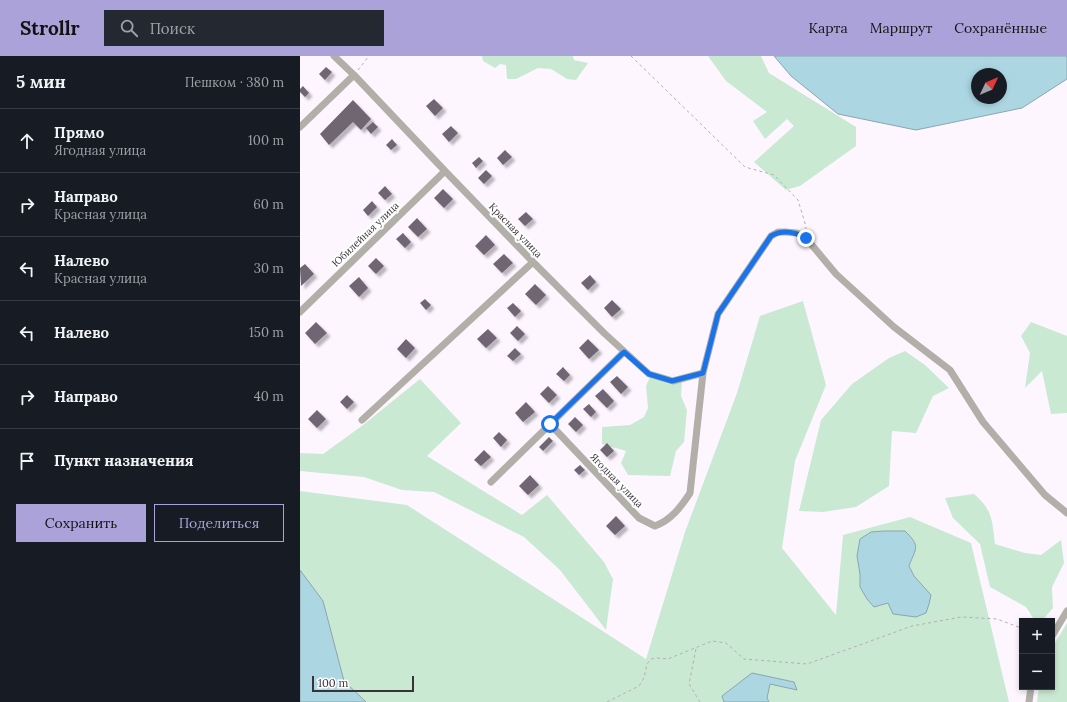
<!DOCTYPE html>
<html lang="ru">
<meta charset="utf-8">
<style>
body{margin:0;font-family:Lora,serif;background:#242831;color:#f1f3f6}
.controls{position:absolute;right:12px;bottom:12px;display:grid;overflow:hidden;border-radius:0px;box-shadow:0 2px 6px #0003}
.controls button{width:36px;height:36px;display:grid;place-items:center;padding:0;border:0;border-bottom:1px solid #363941;background:#171b24;color:#f1f3f6;font:20px sans-serif}
.compass{position:absolute;left:671px;top:12px;width:36px;height:36px;border-radius:50%;background:#171b24;box-shadow:0 2px 6px #0003;rotate:46deg}
.scale{position:absolute;left:12px;bottom:10px;width:102px;box-sizing:border-box;padding-left:4px;border:2px solid #383339;border-top:0;font-size:11px;line-height:14px;white-space:nowrap;color:#383339;-webkit-text-stroke:3px #fff;paint-order:stroke}
.stop{position:absolute;width:12px;height:12px;margin:-9px;border:3px solid #1a73e8;border-radius:50%;background:#fff}
.stop.end{background:#1a73e8;border-color:#fff;box-shadow:0 1px 4px #0008}
.list{margin:0;padding:0;list-style:none}
h2{display:flex;justify-content:space-between;align-items:center;height:52px;margin:0;padding:0 16px;font-size:17px}
h2 small{font-size:13px;font-weight:400;color:#9ea1a6}
.list li{display:grid;grid-template-columns:26px 1fr auto;gap:12px;align-items:center;box-sizing:border-box;height:64px;padding:0 16px;border-top:1px solid #363941}
.list b{display:block;font-size:15px;white-space:nowrap}
.list p{margin:0;font-size:13px;white-space:nowrap;color:#9ea1a6}
.list em{font-size:13px;font-style:normal;color:#9ea1a6}
.actions{display:flex;gap:8px;padding:12px 16px}
.actions a{flex:1;padding:9px 0;border:1px solid #aca2da;border-radius:0px;text-align:center;font-size:14px;color:#aca2da}
.actions .main{background:#aca2da;color:#111}
.icon{flex:none;width:22px;height:22px;fill:none;stroke:currentColor;stroke-width:2;stroke-linecap:round;stroke-linejoin:round}
.map{position:relative;flex:none;width:767px;height:646px;overflow:hidden}
header{display:flex;align-items:center;gap:24px;box-sizing:border-box;height:56px;padding:0 20px;background:#aca2da;color:#111}
header strong{font-size:19px}
nav{display:flex;gap:22px;margin-inline-start:auto;font-size:14px}
.search{width:280px;height:36px;background:#242831;display:flex;align-items:center;gap:10px;box-sizing:border-box;padding:0 14px;border-radius:0px;color:#9ea1a6;font-size:15px}
main{display:flex}
aside{flex:1;background:#171b24}
.map>svg:first-child{display:block}
.green{fill:#cae9d3}
.water{fill:#acd7e2;stroke:#89a6af;fill-rule:evenodd}
.building{fill:#6f6572;filter:url(#shadow)}
.lines{fill:none;stroke-linecap:round;stroke-linejoin:round}
.path{stroke:#b4aeb6;stroke-width:1;stroke-dasharray:3 3;stroke-linecap:butt}
.street{stroke:#b1afa8;stroke-width:7}
.route{stroke:#1a73e8;stroke-width:5}
.labels{text-anchor:middle;stroke-width:4;stroke-linejoin:round;paint-order:stroke}
.street-label{font-size:10px;fill:#383339;stroke:#fff}
</style>
<header>
<strong>Strollr</strong>
<div class="search"><svg class="icon" aria-label="search" viewBox="0 0 24 24"><circle cx="10" cy="10" r="6"/><path d="M15 15l6 6"/></svg>Поиск</div>
<nav><a>Карта</a><a>Маршрут</a><a>Сохранённые</a></nav>
</header>
<main>
<aside>
<h2>5 мин<small>Пешком · 380 m</small></h2>
<ul class="list">
<li><svg class="icon" aria-label="ahead" viewBox="0 0 24 24"><path d="M12 20V5M6 11l6-6 6 6"/></svg><div><b>Прямо</b><p>Ягодная улица</p></div><em>100 m</em></li>
<li><svg class="icon" aria-label="right" viewBox="0 0 24 24"><path d="M7 20v-9h11M14 6l5 5-5 5"/></svg><div><b>Направо</b><p>Красная улица</p></div><em>60 m</em></li>
<li><svg class="icon" aria-label="left" viewBox="0 0 24 24"><path d="M17 20v-9H6M10 6l-5 5 5 5"/></svg><div><b>Налево</b><p>Красная улица</p></div><em>30 m</em></li>
<li><svg class="icon" aria-label="left" viewBox="0 0 24 24"><path d="M17 20v-9H6M10 6l-5 5 5 5"/></svg><div><b>Налево</b></div><em>150 m</em></li>
<li><svg class="icon" aria-label="right" viewBox="0 0 24 24"><path d="M7 20v-9h11M14 6l5 5-5 5"/></svg><div><b>Направо</b></div><em>40 m</em></li>
<li><svg class="icon" aria-label="arrive" viewBox="0 0 24 24"><path d="M6 21V4h12l-3 4 3 4H6"/></svg><div><b>Пункт назначения</b></div></li>
</ul>
<div class="actions"><a class="main">Сохранить</a><a>Поделиться</a></div>
</aside>
<div class="map">
<svg width="767" height="646" viewBox="0 0 767 646">
<defs>
<filter id="shadow"><feDropShadow dx="3.5" dy="3.5" stdDeviation="1" flood-color="#0004"/></filter>
</defs>
<rect width="100%" height="100%" fill="#fdf6ff"/>
<path class="green" d="M182,0H273L274,4L288,7L276,24L267,23L251,13L238,12L216,23H207L206,9L200,8L195,12L183,5Z
M408,0H461L469,17L556,71V90L500,130L486,134L454,106L494,70L487,63L465,83L453,65L467,56L426,25Z
M503,245L526,329L495,405L482,492L536,559L543,479L610,461L671,487L709,646H0V435L107,449L346,603L385,476L437,337L460,260Z
M731,266L767,280V357L751,358L742,315L725,332L730,297L721,280Z
M605,295L625,309L649,332L633,340L616,377L592,375L589,430L556,451L523,456L499,455L521,364L552,328L589,302Z
M350,321L382,325L381,340L387,354L384,386L376,395L370,420L328,419L321,407L326,395L302,388V371L330,369L344,361L348,352L346,330Z
M120,323L161,367L127,400L222,459L247,439L304,506L313,523L306,574L260,514L224,481L134,436L102,434L64,421L0,415V397L23,398L63,369Z
M674,438C693,454 692,465 695,488L725,497L741,499L761,484L764,507L752,531L753,552L742,565H735L726,551L690,531L680,488L653,462L645,442Z
M767,567V646H737L739,631H752V592Z"/>
<path class="water" d="M474,0H767V23L722,52L616,74L538,58L491,20ZM677,18H701V42H677Z
M584,475H605C621,491 616,491 609,510L614,520L631,539L629,548L626,557L616,561L593,558L588,547L574,551L567,543L560,531V518L557,500L560,483L571,476Z
M0,514L23,545L44,625L66,646H0Z
M452,617L494,626L497,634L470,628L467,642L469,646H424L422,640Z"/>
<path class="building" d="M26,11L32,16L25,24L19,18Z
M3,30L9,37L5,41L0,36V33Z
M134,43L143,52L135,60L126,50Z
M53,44L71,63L61,74L53,66L29,89L20,78Z
M73,66L78,71L71,78L66,72Z
M151,70L158,77L149,86L142,78Z
M92,83L97,89L91,94L86,89Z
M205,94L212,101L203,109L197,102Z
M179,101L183,105L176,112L172,107Z
M186,114L192,120L184,128L178,122Z
M85,130L92,138L85,144L78,137Z
M143,133L153,143L144,152L134,142Z
M72,145L77,151L68,160L63,154Z
M226,156L233,163L225,170L218,163Z
M117,162L127,173L118,181L108,171Z
M103,177L111,186L105,192L96,183Z
M186,179L195,189L184,199L175,190Z
M204,198L213,207L202,217L193,208Z
M76,202L84,210L76,218L68,210Z
M5,208L14,218L1,230L0,212Z
M290,219L296,226L288,234L281,227Z
M59,221L68,232L59,241L49,230Z
M235,228L246,239L236,249L225,238Z
M125,243L131,249L126,254L120,247Z
M312,244L321,253L312,261L304,252Z
M213,247L221,255L215,261L207,252Z
M16,266L27,277L15,288L5,277Z
M217,270L225,278L218,285L210,277Z
M188,273L197,282L186,292L177,283Z
M106,283L115,292L106,302L97,293Z
M288,283L299,294L289,303L279,292Z
M215,292L221,298L213,305L207,300Z
M263,311L270,319L264,325L256,318Z
M317,320L328,331L321,338L310,326Z
M248,330L257,339L249,347L240,338Z
M303,333L314,345L307,352L295,340Z
M47,339L54,346L47,353L40,346Z
M226,346L235,356L223,366L215,357Z
M289,348L296,356L291,361L283,353Z
M17,354L26,363L17,372L8,363Z
M275,361L283,369L276,376L268,368Z
M199,376L207,384L201,391L193,382Z
M249,381L253,385L243,395L239,391Z
M307,387L314,395L307,401L300,394Z
M184,394L191,401L181,410L174,404Z
M280,409L285,414L279,419L274,414Z
M230,419L239,429L228,439L219,430Z
M316,460L325,470L315,479L306,470Z"/>
<g class="lines">
<path class="path" d="M331,0L445,111L474,119L498,144L505,167L506,173
M58,14L69,0
M396,593L389,628L400,646
M307,646L339,630L344,622L347,608L351,603L358,602L368,603L412,585L426,587L444,603L507,608L612,570L661,561L697,563L721,572L722,574"/>
<path class="street" d="M34,0L54,19L145,115L233,206L304,277L349,318L373,325L403,317
M0,71L54,19
M0,256L145,115
M62,364L233,206
M250,368L339,462L355,470C371,464 381,451 390,437L403,317L418,258L471,180L478,176H485L497,177L506,182L536,218L594,271L650,314L683,366L745,439L767,457
M191,426L324,296
M752,580L767,555
M729,646L731,631"/>
</g>
<g class="lines">
<path class="route" d="M250,368L324,296L349,318L372,325L403,317L418,258L471,180C483,173 495,176 506,182"/>
</g>
<g class="labels">
<g class="street-label">
<text transform="translate(216 174) rotate(46)" y="4">Красная улица</text>
<text transform="translate(65 178) rotate(-44)" y="4">Юбилейная улица</text>
<text transform="translate(317 424) rotate(46)" y="4">Ягодная улица</text>
</g>
</g>
</svg>
<div class="controls">
<button>+</button>
<button>−</button>
</div>
<svg class="compass" viewBox="-18 -18 36 36"><path d="M0-13l5 13h-10z" fill="#e53935"/><path d="M0 13l5-13h-10z" fill="#9ea1a6"/></svg>
<div class="scale">100 m</div>
<div class="stop" style="left:250px;top:368px"></div>
<div class="stop end" style="left:506px;top:182px"></div>
</div>
</main>
